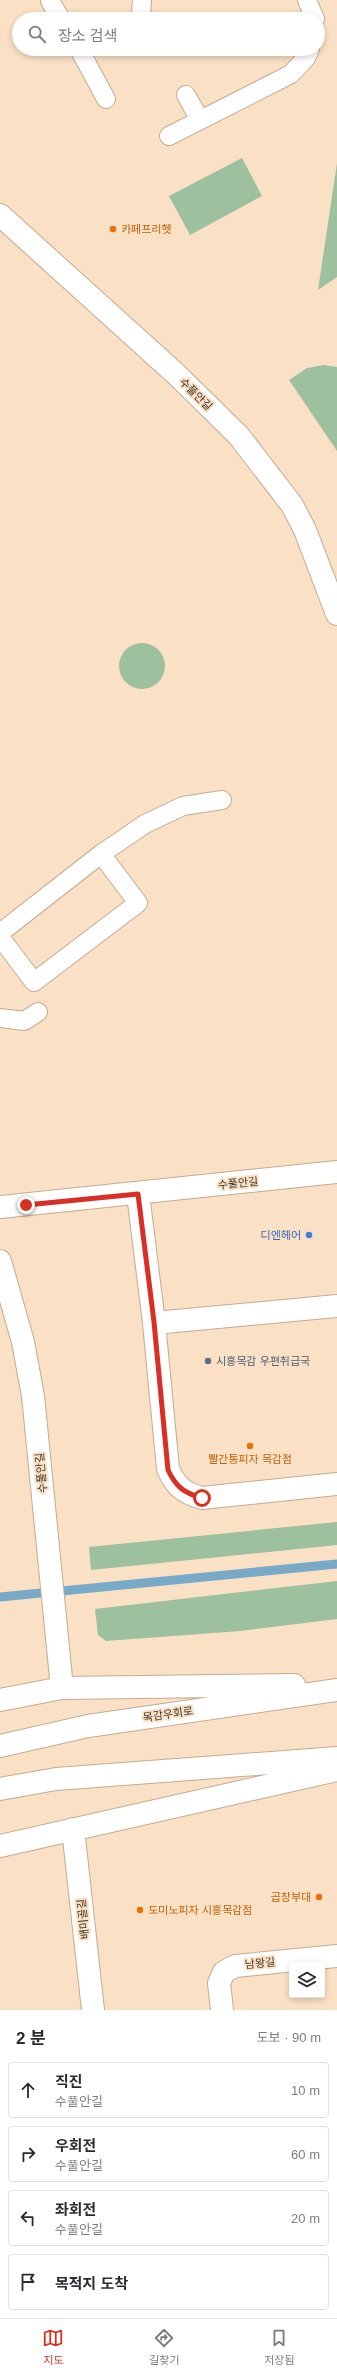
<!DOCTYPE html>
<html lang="ko">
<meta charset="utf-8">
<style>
body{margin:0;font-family:Arial,"Noto Sans KR",sans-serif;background:#f2f2f3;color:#2b2b33}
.controls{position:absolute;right:12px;bottom:12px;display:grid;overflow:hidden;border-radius:4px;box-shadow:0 2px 6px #0003}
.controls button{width:36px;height:36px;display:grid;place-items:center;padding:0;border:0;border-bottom:1px solid #e1e1e2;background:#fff;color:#2b2b33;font:20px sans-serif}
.stop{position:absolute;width:12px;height:12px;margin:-9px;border:3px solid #d93025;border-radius:50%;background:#fff}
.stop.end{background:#d93025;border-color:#fff;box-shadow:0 1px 4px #0008}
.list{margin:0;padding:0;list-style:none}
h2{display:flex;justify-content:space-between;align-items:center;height:52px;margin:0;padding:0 16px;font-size:17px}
h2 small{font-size:13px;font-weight:400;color:#7c7c81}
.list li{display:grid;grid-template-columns:26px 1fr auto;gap:12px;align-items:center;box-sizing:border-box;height:56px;margin:0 8px 8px;padding:0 8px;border:1px solid #e1e1e2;border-radius:4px}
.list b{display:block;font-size:15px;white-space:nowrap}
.list p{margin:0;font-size:13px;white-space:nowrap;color:#7c7c81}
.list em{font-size:13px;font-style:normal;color:#7c7c81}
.icon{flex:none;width:22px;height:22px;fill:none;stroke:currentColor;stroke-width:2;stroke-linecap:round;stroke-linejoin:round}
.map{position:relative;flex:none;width:337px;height:2010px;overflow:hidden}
.search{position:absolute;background:#fff;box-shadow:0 2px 6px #0003;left:12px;right:12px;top:12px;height:44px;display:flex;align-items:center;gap:10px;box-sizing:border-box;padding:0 14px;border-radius:22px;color:#7c7c81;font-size:15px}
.sheet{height:308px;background:#fff}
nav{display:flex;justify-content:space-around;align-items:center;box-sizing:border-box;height:56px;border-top:1px solid #e1e1e2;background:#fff;font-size:11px;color:#7c7c81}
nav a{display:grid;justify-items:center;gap:2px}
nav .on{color:#d93025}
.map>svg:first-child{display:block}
.green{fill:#9dc09e}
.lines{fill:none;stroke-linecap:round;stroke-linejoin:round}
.stream{stroke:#78aac7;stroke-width:9}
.service-casing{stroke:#c4ab91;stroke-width:20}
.minor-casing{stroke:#c4ab91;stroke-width:24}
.secondary-casing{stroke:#c4ab91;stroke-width:24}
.service{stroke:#fff;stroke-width:18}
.minor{stroke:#fff;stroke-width:22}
.secondary{stroke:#fff;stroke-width:22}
.route{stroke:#d93025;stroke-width:5}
.food-dot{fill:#e8710a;stroke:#fae0c4;stroke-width:1.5}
.shop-dot{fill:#3f7fe0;stroke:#fae0c4;stroke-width:1.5}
.service-dot{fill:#5c6f8a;stroke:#fae0c4;stroke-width:1.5}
.labels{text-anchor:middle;stroke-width:4;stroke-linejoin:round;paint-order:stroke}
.food-label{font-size:11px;fill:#c56008;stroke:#fae0c4;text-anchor:start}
.street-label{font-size:11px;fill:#3f352a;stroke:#fae0c4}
.shop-label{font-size:11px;fill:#366cbe;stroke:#fae0c4;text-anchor:end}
.service-label{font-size:11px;fill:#4e5e75;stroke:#fae0c4;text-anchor:start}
</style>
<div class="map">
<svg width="337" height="2010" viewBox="0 0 337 2010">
<rect width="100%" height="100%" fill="#fae0c4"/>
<path class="green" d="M242,158L262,196L190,235L169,196Z
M337,163V277L318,290Z
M324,365L337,367V451L289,380L307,368Z
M119 666a23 23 0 1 1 46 0a23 23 0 1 1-46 0Z
M337,1522V1545L91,1570L89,1547Z
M337,1581V1619L240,1631L106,1641L98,1635L95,1609Z"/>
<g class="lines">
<path class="stream" d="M0,1597L337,1564"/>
<g class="service-casing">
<path id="service" d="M142,0L141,13L144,19
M307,0L315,19
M50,1L61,19
M79,49L106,99
M186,95L200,120
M169,136L291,74L306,58L310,49
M0,933L101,854L145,824L183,806L222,800
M0,937L34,982L138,903L101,854
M0,1018L24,1021L38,1012"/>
</g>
<g class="minor-casing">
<path id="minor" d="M0,215L177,375L239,436L292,505L305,530L337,614
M138,1194L154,1323L168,1469C176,1487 184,1493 202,1498L337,1484
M0,1207L337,1172
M0,1261L23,1342L33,1396L62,1688
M154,1323L337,1306
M73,1829L93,2010
M222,2010L219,1983L224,1972L235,1966L337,1956"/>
</g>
<g class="secondary-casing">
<path id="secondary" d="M0,1700L62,1688L294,1685
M0,1746L88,1726L337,1690
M0,1789L56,1779L337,1758
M0,1846L337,1770"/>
</g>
<use href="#service" class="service"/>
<use href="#minor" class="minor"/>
<use href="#secondary" class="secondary"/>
</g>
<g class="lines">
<path class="route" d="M26,1205L138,1194L154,1322L168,1470C176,1487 184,1493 202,1498"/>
</g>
<g class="food-dot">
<circle cx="113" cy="229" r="4"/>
<circle cx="250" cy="1446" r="4"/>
<circle cx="319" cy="1897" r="4"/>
<circle cx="140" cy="1910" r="4"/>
</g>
<circle class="shop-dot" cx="309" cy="1235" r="4"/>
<circle class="service-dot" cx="208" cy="1361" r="4"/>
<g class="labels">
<g class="food-label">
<text x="121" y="233">카페프리헷</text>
<text x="250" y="1463" text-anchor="middle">빨간통피자 목감점</text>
<text x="311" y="1901" text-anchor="end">곱창부대</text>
<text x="148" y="1914">도미노피자 시흥목감점</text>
</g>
<g class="street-label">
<text transform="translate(196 394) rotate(44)" y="4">수풀안길</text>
<text transform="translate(238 1183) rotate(-6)" y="4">수풀안길</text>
<text transform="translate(41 1473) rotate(-95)" y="4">수풀안길</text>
<text transform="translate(168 1714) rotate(-8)" y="4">목감우회로</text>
<text transform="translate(83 1919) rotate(-96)" y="4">배미골길</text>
<text transform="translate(260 1963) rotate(-6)" y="4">남왕길</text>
</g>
<g class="shop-label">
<text x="301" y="1239">디엔헤어</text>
</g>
<g class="service-label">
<text x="216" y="1365">시흥목감 우편취급국</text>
</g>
</g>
</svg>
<div class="controls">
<button><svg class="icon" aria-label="layers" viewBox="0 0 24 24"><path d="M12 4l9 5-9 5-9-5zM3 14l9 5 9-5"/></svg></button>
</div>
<div class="stop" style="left:202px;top:1498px"></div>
<div class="stop end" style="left:26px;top:1205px"></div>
<div class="search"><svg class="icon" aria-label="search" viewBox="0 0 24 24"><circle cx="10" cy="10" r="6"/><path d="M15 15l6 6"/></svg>장소 검색</div>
</div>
<section class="sheet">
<h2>2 분<small>도보 · 90 m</small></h2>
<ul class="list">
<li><svg class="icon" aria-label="ahead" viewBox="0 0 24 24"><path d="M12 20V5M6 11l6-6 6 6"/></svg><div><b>직진</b><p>수풀안길</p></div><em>10 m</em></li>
<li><svg class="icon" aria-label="right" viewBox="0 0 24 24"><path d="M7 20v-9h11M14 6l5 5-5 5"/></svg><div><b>우회전</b><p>수풀안길</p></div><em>60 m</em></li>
<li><svg class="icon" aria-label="left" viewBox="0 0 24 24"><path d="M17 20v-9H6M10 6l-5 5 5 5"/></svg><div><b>좌회전</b><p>수풀안길</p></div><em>20 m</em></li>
<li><svg class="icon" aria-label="arrive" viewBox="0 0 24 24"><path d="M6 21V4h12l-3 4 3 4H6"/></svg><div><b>목적지 도착</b></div></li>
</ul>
</section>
<nav>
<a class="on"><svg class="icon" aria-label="map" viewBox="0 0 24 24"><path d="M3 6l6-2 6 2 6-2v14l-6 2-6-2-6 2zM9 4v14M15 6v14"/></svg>지도</a>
<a><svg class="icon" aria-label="directions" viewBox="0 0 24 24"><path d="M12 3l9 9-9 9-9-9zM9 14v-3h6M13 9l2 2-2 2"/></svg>길찾기</a>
<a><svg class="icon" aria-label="saved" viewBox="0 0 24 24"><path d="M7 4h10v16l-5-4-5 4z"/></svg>저장됨</a>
</nav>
